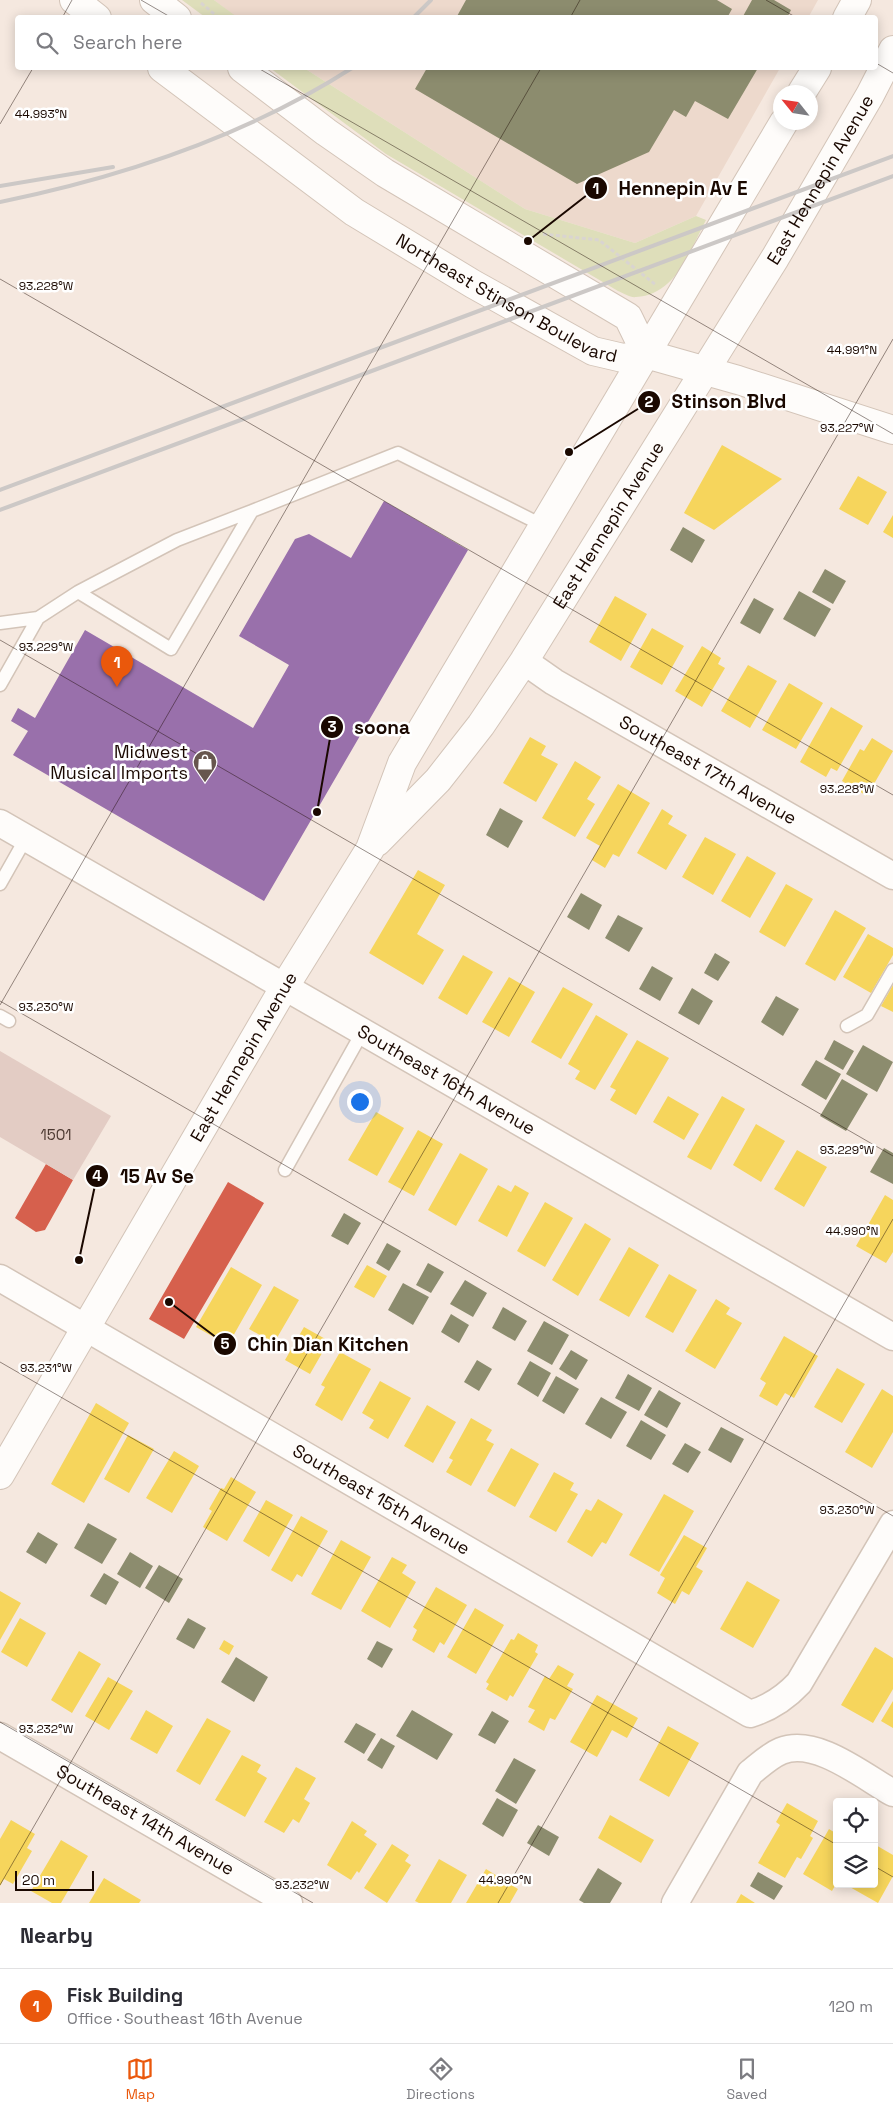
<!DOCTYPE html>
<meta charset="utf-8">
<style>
body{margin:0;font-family:"Space Grotesk",sans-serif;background:#f7f7f7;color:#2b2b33}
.controls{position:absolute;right:15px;bottom:15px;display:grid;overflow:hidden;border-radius:5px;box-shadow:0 2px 12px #0003}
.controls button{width:45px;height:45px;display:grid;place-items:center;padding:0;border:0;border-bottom:1px solid #e1e1e2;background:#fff;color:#2b2b33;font:25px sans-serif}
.compass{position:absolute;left:773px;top:85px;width:45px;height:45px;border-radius:50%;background:#fff;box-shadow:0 2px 12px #0003;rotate:300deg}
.scale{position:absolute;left:15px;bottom:12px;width:79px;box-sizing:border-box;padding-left:5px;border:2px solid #1a0800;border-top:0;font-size:14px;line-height:18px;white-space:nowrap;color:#1a0800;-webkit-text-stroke:4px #fff;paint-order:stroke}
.you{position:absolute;left:359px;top:1101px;width:18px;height:18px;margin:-12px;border:4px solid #fff;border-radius:50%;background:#1a73e8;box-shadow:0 0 0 8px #1a73e833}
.badge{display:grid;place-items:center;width:32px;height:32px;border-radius:50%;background:#ea580c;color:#fff;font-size:16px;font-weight:700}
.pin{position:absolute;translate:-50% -41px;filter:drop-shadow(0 1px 2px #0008)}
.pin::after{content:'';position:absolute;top:26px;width:18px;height:15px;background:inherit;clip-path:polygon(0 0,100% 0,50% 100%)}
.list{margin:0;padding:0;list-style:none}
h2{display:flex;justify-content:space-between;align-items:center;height:65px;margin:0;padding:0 20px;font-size:21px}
h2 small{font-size:16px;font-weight:400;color:#7c7c81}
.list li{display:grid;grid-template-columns:32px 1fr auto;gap:15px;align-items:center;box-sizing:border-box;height:75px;padding:0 20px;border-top:1px solid #e1e1e2}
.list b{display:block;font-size:19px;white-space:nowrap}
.list p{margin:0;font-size:16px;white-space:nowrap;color:#7c7c81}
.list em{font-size:16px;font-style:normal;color:#7c7c81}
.icon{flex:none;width:28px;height:28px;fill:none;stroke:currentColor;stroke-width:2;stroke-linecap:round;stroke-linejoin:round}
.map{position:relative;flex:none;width:893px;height:1903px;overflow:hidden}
.search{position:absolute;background:#fff;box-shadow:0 2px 12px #0003;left:15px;right:15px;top:15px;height:55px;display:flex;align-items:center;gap:12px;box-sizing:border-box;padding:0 18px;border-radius:5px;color:#7c7c81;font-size:19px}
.sheet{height:140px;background:#fff}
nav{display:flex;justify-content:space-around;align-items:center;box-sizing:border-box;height:70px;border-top:1px solid #e1e1e2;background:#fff;font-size:14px;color:#7c7c81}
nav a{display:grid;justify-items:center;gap:2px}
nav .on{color:#ea580c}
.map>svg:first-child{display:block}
.built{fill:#edd9cc}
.green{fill:#dedeba}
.homes{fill:#f6d55c}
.shops{fill:#d6604d}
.offices{fill:#9970ab}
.industry{fill:#8c8c6e}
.building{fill:#e3ccc4}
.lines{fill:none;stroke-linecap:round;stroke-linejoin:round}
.lane-casing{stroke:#d3c4b8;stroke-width:15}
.street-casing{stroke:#d3c4b8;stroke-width:29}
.secondary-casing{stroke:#d3c4b8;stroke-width:30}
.path{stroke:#d9d4d1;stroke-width:3;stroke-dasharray:4 2.5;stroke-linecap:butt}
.lane{stroke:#fefcfa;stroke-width:12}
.street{stroke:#fefcfa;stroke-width:26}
.secondary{stroke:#fefcfa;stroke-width:28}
.rail{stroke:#ccc8c6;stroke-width:4}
.ticks{fill:none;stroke:#1a0800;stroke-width:1;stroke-opacity:0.45}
.labels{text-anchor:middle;stroke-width:5;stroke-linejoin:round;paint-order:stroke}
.number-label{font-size:15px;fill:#4c3931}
.street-label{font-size:18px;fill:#1a0800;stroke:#fff}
.poi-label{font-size:18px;fill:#1a0800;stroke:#fff;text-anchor:end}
.ticks-label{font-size:12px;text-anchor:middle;fill:#1a0800;stroke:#fff;stroke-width:5;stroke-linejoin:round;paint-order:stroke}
.leader{fill:none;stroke:#1a0800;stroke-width:2}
.callout-dot{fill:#1a0800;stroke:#fff;stroke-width:2}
.mark-label{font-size:15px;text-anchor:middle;font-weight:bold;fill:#fff}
.callout-label{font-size:19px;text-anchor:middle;font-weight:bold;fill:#1a0800;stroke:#fff;stroke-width:5;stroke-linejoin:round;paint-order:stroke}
</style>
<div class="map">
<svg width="893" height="1903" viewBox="0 0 893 1903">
<rect width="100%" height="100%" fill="#f5e8df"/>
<path class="built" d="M214,0H818L808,18H237Z
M304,68H780L696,216L635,243L525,209Z"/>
<path class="green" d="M182,0H214L237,17H205Z
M270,68H304L525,209L635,243L696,216L706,220C690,250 676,295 636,297C631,298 623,293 618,291L386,154Z"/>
<path class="homes" d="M722,445L782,479L714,530L684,513Z
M858,476L887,492L868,525L839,509Z
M893,515V538L883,532Z
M615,596L647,614L621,661L589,642Z
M652,628L684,646L662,685L630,667Z
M702,646L721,658L718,664L725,668L702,707L675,691Z
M748,665L777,681L750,728L721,711Z
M789,683L823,703L796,749L762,730Z
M831,707L863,726L837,771L831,768L826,777L800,762Z
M530,737L546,746L541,755L558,764L536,802L503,783Z
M872,738L893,751L867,796L842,781L860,749L864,751Z
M575,761L601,777L587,799L595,804L575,837L542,818Z
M618,784L650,803L619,857L613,854L605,868L592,860L600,846L586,838Z
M662,809L673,816L668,824L687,835L666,870L637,853Z
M705,837L736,854L713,895L682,877Z
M747,856L776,873L750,918L721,901Z
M418,870L445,885L417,934L444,950L423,985L369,953Z
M786,884L813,899L785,947L759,932Z
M835,910L866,928L835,981L805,964Z
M868,934L893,948V955L871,993L843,977Z
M463,955L493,972L467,1015L438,998Z
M509,977L535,992L509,1037L482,1022Z
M893,985V1012L881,1006Z
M563,987L593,1004L561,1059L531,1042Z
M596,1015L628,1034L595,1090L575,1079L580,1071L568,1064Z
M637,1040L669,1058L636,1115L610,1100L616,1090L610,1087Z
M668,1096L699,1114L684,1140L653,1122Z
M722,1096L745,1109L711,1170L687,1157Z
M376,1112L404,1128L377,1176L348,1160Z
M756,1124L785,1141L761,1182L733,1165Z
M418,1130L443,1144L414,1196L388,1182Z
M797,1150L827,1167L804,1207L774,1189Z
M460,1153L488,1169L456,1226L428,1210Z
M498,1185L511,1192L515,1185L529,1193L507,1237L478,1221Z
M885,1195L893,1200V1252L886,1263L856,1246Z
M545,1202L573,1218L545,1267L517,1251Z
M585,1223L611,1239L578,1296L552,1280Z
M629,1247L659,1265L629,1317L599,1300Z
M367,1265L387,1276L374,1298L354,1287Z
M231,1267L262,1285L228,1345L196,1327Z
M669,1274L697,1290L673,1333L645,1317Z
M274,1286L299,1300L274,1343L249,1329Z
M716,1299L730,1308L726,1314L742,1323L715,1369L685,1351Z
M304,1327L329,1341L310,1374L285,1360Z
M784,1336L818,1356L794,1398L785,1393L777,1406L759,1396L766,1383L760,1379Z
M340,1352L371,1369L342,1421L315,1405L325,1387L321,1385Z
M837,1368L865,1384L842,1423L814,1407Z
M380,1381L411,1398L388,1439L369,1428L374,1420L362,1413Z
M882,1389L893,1396V1432L872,1468L845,1452Z
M96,1403L129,1423L84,1503L51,1484Z
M427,1405L456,1422L433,1463L404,1446Z
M471,1418L492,1430L486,1440L494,1444L471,1486L446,1472L453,1460L449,1458Z
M128,1435L154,1449L129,1493L104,1479Z
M511,1448L539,1464L515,1507L487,1491Z
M174,1451L199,1466L172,1513L146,1498Z
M554,1472L574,1483L570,1490L578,1494L556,1532L529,1517Z
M231,1477L256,1492L227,1541L203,1527L212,1511L209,1509L221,1488L224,1489Z
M664,1494L694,1511L659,1572L629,1555Z
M598,1499L623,1514L606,1544L602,1542L592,1557L567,1542L586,1509L591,1511Z
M266,1500L293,1515L269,1557L243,1541Z
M301,1516L328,1531L302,1577L297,1574L292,1582L271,1570Z
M684,1535L707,1548L696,1567L703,1571L689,1595L682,1591L675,1604L657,1593L665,1578L660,1575Z
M341,1540L371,1557L341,1610L311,1594Z
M392,1557L407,1565L402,1573L416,1582L390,1628L361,1611Z
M747,1581L780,1600L753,1648L720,1629Z
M436,1587L467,1605L444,1645L440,1642L434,1653L412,1640L417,1630L413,1627Z
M0,1591L21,1603L0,1640Z
M475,1608L504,1625L476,1674L447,1657Z
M20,1618L46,1633L27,1667L1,1652Z
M518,1633L538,1645L535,1652L538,1654L513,1697L510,1695L507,1701L486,1689L489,1684L486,1682L511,1639L514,1640Z
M224,1640L234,1646L229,1655L219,1649Z
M875,1647L893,1658V1689L873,1723L841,1705Z
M79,1651L101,1664L72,1713L51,1700Z
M558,1665L574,1674L567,1686L573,1689L555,1720L550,1718L544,1731L528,1722L535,1710L528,1707L545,1676L549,1679Z
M108,1677L133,1691L109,1730L85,1716Z
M597,1695L638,1718L627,1738L612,1730L597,1757L570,1742Z
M893,1701V1728L881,1721Z
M146,1710L173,1726L157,1754L130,1739Z
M207,1718L231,1731L200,1785L176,1771Z
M668,1726L699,1743L669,1797L639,1780Z
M242,1755L261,1765L257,1772L267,1778L245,1817L215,1800Z
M296,1767L316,1778L304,1799L310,1803L299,1823L293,1819L284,1833L264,1822Z
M787,1803L818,1821L810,1836L813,1838L801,1859L797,1857L785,1878L758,1863L780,1825L776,1822Z
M610,1815L654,1840L641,1863L598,1838Z
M11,1820L35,1834L27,1848L32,1851L13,1884L4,1879L0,1886V1839Z
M352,1821L367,1831L364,1835L377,1844L359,1873L357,1871L351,1880L327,1865Z
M829,1829L837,1834V1882L832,1891L803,1874Z
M61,1840L88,1856L61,1903H52L31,1891Z
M392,1844L409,1855L405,1861L411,1865L387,1903L364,1888Z
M874,1844L893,1855V1876L878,1903L848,1886L874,1884Z
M439,1859L467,1875L451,1903H419L415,1901Z
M486,1869L518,1889L510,1903H466Z
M104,1878L141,1900L139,1903H89Z
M741,1894L755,1903H736Z"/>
<path class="shops" d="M46,1164L73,1180L45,1230L36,1232L15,1218Z
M228,1182L264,1203L184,1339L149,1319Z"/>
<path class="offices" d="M384,501L468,550L264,901L13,755L28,731L11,721L18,708L35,718L85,630L253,728L289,665L239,636L295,539L309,534L351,558Z"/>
<path class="industry" d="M466,0H717L732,9L727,18H456Z
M752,0H774L791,10L787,18H742Z
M427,68H758L728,119L695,101L686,117L674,110L649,152L577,184L415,89Z
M683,527L705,540L692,563L670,550Z
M825,569L846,581L833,604L812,592Z
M799,591L831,609L815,637L783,619Z
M754,598L774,609L760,634L740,623Z
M500,808L523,821L508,848L486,835Z
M581,893L602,905L589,930L567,917Z
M618,915L643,928L629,952L605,938Z
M715,953L730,962L718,981L704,973Z
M652,966L673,978L660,1001L639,989Z
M692,988L713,1001L699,1025L678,1013Z
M776,996L799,1009L783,1036L761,1022Z
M834,1040L854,1051L843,1070L824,1059Z
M863,1045L893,1062L877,1092L846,1074Z
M816,1060L841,1074L826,1100L801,1085Z
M842,1079L868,1094L846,1131L820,1116Z
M884,1148L893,1153V1184L870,1172Z
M344,1213L361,1223L348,1245L331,1236Z
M387,1243L401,1251L389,1271L376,1263Z
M428,1263L444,1272L431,1293L416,1285Z
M465,1280L487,1293L473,1317L450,1304Z
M403,1283L429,1297L413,1325L388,1310Z
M503,1307L527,1321L515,1341L492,1328Z
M451,1314L469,1325L459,1343L441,1332Z
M544,1321L569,1335L552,1365L527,1351Z
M571,1350L588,1360L576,1380L559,1369Z
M477,1360L492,1369L479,1391L464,1382Z
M530,1361L551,1373L538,1397L517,1384Z
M628,1374L652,1388L639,1411L615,1398Z
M556,1376L579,1389L564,1414L542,1401Z
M659,1390L681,1403L667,1428L644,1415Z
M601,1397L627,1412L611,1439L585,1424Z
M641,1420L666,1435L651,1460L626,1446Z
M721,1427L744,1439L731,1463L708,1450Z
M685,1443L701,1452L688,1473L672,1464Z
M88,1523L117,1539L102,1564L74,1548Z
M38,1532L58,1544L46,1564L26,1552Z
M130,1552L153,1566L140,1588L117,1574Z
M159,1565L183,1579L169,1603L145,1588Z
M104,1573L119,1582L106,1605L90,1596Z
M188,1618L206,1628L194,1649L176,1639Z
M377,1641L393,1649L382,1668L367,1659Z
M236,1657L268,1677L254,1702L221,1682Z
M412,1710L453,1734L437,1760L396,1736Z
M492,1711L509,1721L495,1744L478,1735Z
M356,1723L376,1734L364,1754L344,1742Z
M381,1738L395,1746L382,1769L367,1760Z
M514,1758L536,1770L516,1804L495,1791Z
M497,1798L518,1810L503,1837L482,1824Z
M538,1825L559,1837L549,1856L527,1843Z
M598,1868L622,1883L610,1903H584L579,1900Z
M758,1872L783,1886L774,1900L750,1886Z"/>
<path class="building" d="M0,1051L111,1116L73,1180L0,1137Z"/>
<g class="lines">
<g class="lane-casing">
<path id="lane" d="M78,592L177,540L252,511
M0,623L38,618
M0,685L38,618L78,592L171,649L252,511L398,453L544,526
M0,884L26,838
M0,1016L9,1021
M847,1026L867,1015L893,970
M285,1170L363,1031"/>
</g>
<g class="street-casing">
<g id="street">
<path id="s1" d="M524,661L554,682L893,876"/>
<path id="s2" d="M0,823L893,1337"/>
<path id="s3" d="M0,1278L750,1714C770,1708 785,1698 799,1683L893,1524"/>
<path id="s4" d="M0,1736L289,1903"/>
<path d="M675,1903L750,1773C760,1765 769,1756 781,1751C816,1737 863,1776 893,1793"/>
</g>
</g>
<g class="secondary-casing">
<g id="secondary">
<path d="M74,0L97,18"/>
<path d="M154,0L177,18"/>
<path d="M847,18L857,0"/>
<path id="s5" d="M162,68L354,212L473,284L593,351L623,358L646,354L738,380L893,430"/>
<path d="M242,68L326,132L385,173L628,317L646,354"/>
<path d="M802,92L817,68"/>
<path id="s6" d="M377,842L438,780L481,725L524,661L775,258L870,95L893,50"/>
<path id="s7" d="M0,1475L285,986L370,849L402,763L784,122"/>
</g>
</g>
<path class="path" d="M201,3L219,18
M543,234L599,240L656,285"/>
<use href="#lane" class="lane"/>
<use href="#street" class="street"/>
<use href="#secondary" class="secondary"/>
<path class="rail" d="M413,18L431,0
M0,186L113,167
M0,202C122,177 246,136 352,68
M0,490L893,156
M0,510L893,176"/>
</g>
<path class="ticks" d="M141,0L172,18M766,0L797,18M62,18L72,0M570,18L580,0M876,63L893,73M258,68L893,434M0,124L33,68M0,279L893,795M0,640L893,1156M0,1001L893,1516M0,1005L541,68M0,1362L837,1845M0,1722L313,1903M874,1866L893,1877M0,1885L893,339M498,1903L893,1219"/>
<defs>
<g id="shop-pin" transform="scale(1.25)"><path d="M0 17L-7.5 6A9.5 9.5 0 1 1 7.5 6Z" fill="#67564e" stroke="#fff"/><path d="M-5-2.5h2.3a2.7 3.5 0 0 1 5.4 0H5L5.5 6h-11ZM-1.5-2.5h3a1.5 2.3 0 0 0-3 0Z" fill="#fff"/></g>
</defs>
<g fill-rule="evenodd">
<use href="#shop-pin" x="205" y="762"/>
</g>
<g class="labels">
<g class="number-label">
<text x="56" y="1140">1501</text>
</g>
<g class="street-label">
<text dy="6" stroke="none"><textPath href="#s6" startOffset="799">East Hennepin Avenue</textPath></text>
<text dy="6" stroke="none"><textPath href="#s5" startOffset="416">Northeast Stinson Boulevard</textPath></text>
<text dy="6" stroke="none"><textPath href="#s6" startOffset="394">East Hennepin Avenue</textPath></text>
<text dy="6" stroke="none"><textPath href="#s1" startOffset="214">Southeast 17th Avenue</textPath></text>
<text dy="6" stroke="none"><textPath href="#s7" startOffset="484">East Hennepin Avenue</textPath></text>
<text dy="6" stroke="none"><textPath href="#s2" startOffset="515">Southeast 16th Avenue</textPath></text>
<text dy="6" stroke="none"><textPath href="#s3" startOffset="441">Southeast 15th Avenue</textPath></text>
<text dy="6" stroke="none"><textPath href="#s4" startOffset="168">Southeast 14th Avenue</textPath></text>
</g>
<g class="poi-label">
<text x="188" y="758">Midwest<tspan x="188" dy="21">Musical Imports</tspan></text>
</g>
</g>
<g class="ticks-label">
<text x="41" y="118">44.993°N</text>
<text x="46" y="290">93.228°W</text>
<text x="852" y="354">44.991°N</text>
<text x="847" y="432">93.227°W</text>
<text x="46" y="651">93.229°W</text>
<text x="847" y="793">93.228°W</text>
<text x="46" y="1011">93.230°W</text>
<text x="847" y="1154">93.229°W</text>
<text x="852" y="1235">44.990°N</text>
<text x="46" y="1372">93.231°W</text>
<text x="847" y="1514">93.230°W</text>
<text x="46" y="1733">93.232°W</text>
<text x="505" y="1884">44.990°N</text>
<text x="302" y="1889">93.232°W</text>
</g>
<path class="leader" d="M528 241L596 188M569 452L649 402M317 812L332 727M79 1260L97 1176M169 1302L225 1344"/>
<g class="callout-dot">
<circle cx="528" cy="241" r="5"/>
<circle cx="569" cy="452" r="5"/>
<circle cx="317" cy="812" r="5"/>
<circle cx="79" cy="1260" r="5"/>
<circle cx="169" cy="1302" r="5"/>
<circle cx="596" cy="188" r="12"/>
<circle cx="649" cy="402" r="12"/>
<circle cx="332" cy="727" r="12"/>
<circle cx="97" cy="1176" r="12"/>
<circle cx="225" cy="1344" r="12"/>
</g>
<g class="mark-label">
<text x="596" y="194">1</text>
<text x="649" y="407">2</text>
<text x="332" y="732">3</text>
<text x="97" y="1181">4</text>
<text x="225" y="1349">5</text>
</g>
<g class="callout-label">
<text x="683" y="195">Hennepin Av E</text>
<text x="729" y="408">Stinson Blvd</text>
<text x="382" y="734">soona</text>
<text x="157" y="1183">15 Av Se</text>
<text x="328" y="1351">Chin Dian Kitchen</text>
</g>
</svg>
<div class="controls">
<button><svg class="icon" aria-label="locate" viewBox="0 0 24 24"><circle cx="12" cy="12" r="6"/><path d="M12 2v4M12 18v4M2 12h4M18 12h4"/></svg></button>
<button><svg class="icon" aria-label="layers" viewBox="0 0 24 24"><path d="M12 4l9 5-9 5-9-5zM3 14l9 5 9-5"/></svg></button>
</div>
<svg class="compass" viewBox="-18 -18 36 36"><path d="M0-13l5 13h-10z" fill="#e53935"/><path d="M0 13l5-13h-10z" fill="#7c7c81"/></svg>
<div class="scale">20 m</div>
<div class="you"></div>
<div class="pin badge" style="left:117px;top:687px">1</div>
<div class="search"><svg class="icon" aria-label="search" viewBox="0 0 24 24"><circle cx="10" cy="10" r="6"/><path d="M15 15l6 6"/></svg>Search here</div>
</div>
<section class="sheet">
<h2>Nearby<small></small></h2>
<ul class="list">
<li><span class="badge">1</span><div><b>Fisk Building</b><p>Office · Southeast 16th Avenue</p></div><em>120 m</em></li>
</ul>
</section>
<nav>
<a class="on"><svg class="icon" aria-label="map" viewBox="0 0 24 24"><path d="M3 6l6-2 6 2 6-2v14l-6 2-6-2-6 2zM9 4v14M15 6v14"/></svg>Map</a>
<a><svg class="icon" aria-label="directions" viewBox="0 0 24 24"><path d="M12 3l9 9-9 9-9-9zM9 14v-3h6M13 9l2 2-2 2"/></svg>Directions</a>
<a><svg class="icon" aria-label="saved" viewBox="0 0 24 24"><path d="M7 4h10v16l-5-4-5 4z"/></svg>Saved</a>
</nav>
